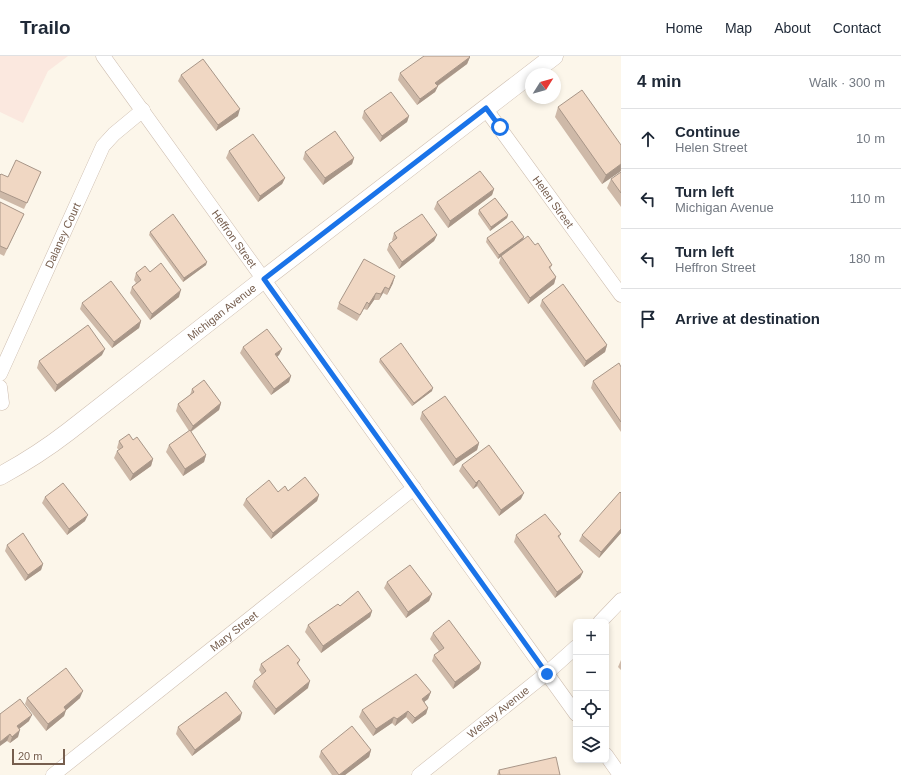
<!DOCTYPE html>
<meta charset="utf-8">
<style>
body{margin:0;font-family:Helvetica,sans-serif;background:#f6f6f7;color:#1f2937}
.controls{position:absolute;right:12px;bottom:12px;display:grid;overflow:hidden;border-radius:6px;box-shadow:0 2px 6px #0003}
.controls button{width:36px;height:36px;display:grid;place-items:center;padding:0;border:0;border-bottom:1px solid #e0e1e3;background:#fff;color:#1f2937;font:20px sans-serif}
.compass{position:absolute;left:525px;top:12px;width:36px;height:36px;border-radius:50%;background:#fff;box-shadow:0 2px 6px #0003;rotate:53deg}
.scale{position:absolute;left:12px;bottom:10px;width:53px;box-sizing:border-box;padding-left:4px;border:2px solid #765e4e;border-top:0;font-size:11px;line-height:14px;white-space:nowrap;color:#765e4e;-webkit-text-stroke:3px #fef9f1;paint-order:stroke}
.stop{position:absolute;width:12px;height:12px;margin:-9px;border:3px solid #1a73e8;border-radius:50%;background:#fff}
.stop.end{background:#1a73e8;border-color:#fff;box-shadow:0 1px 4px #0008}
.list{margin:0;padding:0;list-style:none}
h2{display:flex;justify-content:space-between;align-items:center;height:52px;margin:0;padding:0 16px;font-size:17px}
h2 small{font-size:13px;font-weight:400;color:#747a83}
.list li{display:grid;grid-template-columns:26px 1fr auto;gap:12px;align-items:center;box-sizing:border-box;height:60px;padding:0 16px;border-top:1px solid #e0e1e3}
.list b{display:block;font-size:15px;white-space:nowrap}
.list p{margin:0;font-size:13px;white-space:nowrap;color:#747a83}
.list em{font-size:13px;font-style:normal;color:#747a83}
.icon{flex:none;width:22px;height:22px;fill:none;stroke:currentColor;stroke-width:2;stroke-linecap:round;stroke-linejoin:round}
.map{position:relative;flex:none;width:621px;height:719px;overflow:hidden}
header{display:flex;align-items:center;gap:24px;box-sizing:border-box;height:56px;padding:0 20px;background:#fff;border-bottom:1px solid #e0e1e3}
header strong{font-size:19px}
nav{display:flex;gap:22px;margin-inline-start:auto;font-size:14px}
main{display:flex}
aside{flex:1;background:#fff}
.map>svg:first-child{display:block}
.commercial{fill:#fbe8df}
.lines{fill:none;stroke-linecap:round;stroke-linejoin:round}
.minor-casing{stroke:#cebeb0;stroke-width:15}
.tertiary-casing{stroke:#cebeb0;stroke-width:19}
.minor{stroke:#fff;stroke-width:14}
.tertiary{stroke:#fff;stroke-width:18}
.wall{fill:#ceb9a8}
.shaded-wall{fill:#a89688}
.building{fill:#f0d7c3;stroke:#a89688}
.route{stroke:#1a73e8;stroke-width:5}
.labels{text-anchor:middle;stroke-width:4;stroke-linejoin:round;paint-order:stroke}
.street-label{font-size:11px;fill:#765e4e;stroke:#fef9f1}
</style>
<header>
<strong>Trailo</strong>
<nav><a>Home</a><a>Map</a><a>About</a><a>Contact</a></nav>
</header>
<main>
<div class="map">
<svg width="621" height="719" viewBox="0 0 621 719">
<rect width="100%" height="100%" fill="#fcf6ea"/>
<path class="commercial" d="M0,0H68L48,15L23,67L0,56Z"/>
<g class="lines">
<g class="minor-casing">
<g id="minor">
<path id="s1" d="M103,0L576,658"/>
<path id="s2" d="M485,52L621,239"/>
<path id="s3" d="M0,318L103,90L114,78L143,54"/>
<path d="M0,331L2,347"/>
<path d="M600,566L621,544"/>
<path d="M606,699L620,719"/>
<path id="s4" d="M53,719L414,432"/>
<path id="s5" d="M419,719L547,617L576,591"/>
</g>
</g>
<g class="tertiary-casing">
<g id="tertiary">
<path id="s6" d="M0,420C24,407 46,393 68,376L264,223L554,0"/>
</g>
</g>
<use href="#minor" class="minor"/>
<use href="#tertiary" class="tertiary"/>
</g>
<path class="wall" d="M470,1L467,8L438,30L435,36L417,49L398,24L400,17Z
M181,19L238,60L216,75L178,25Z
M558,51L621,89V115L602,128L555,61Z
M364,55L409,60L407,66L380,86L362,62Z
M229,95L285,122L282,128L258,146L226,102Z
M305,96L354,102L352,108L323,129L303,103Z
M41,116L24,153L0,142V119L8,121Z
M621,116V151L607,132L611,123Z
M494,133L492,139L448,172L434,153L437,146Z
M0,146L24,158L21,164L4,200L0,198Z
M479,154L508,159L507,162L490,175L478,158Z
M150,176L206,209L183,226L149,179Z
M394,177L437,179L434,185L399,213L387,194L389,188L393,185L392,184Z
M524,181L523,183L552,209L550,213L556,221L554,228L528,248L499,207L501,200L498,203L486,186L487,182Z
M150,216L179,241L150,264L130,237L132,231L136,227L134,224L136,217Z
M393,227L387,239L383,237L379,244H374L367,254L364,253L357,265L337,253L339,247Z
M542,244L607,289L605,296L584,311L540,250Z
M82,247L141,265L139,272L112,292L80,253Z
M243,291L282,293L279,299L277,301L291,320L289,326L271,339L240,297Z
M102,299L55,336L37,312L39,305Z
M380,303L432,335L412,350L379,306Z
M621,311V376L591,332L593,325Z
M192,333L221,347L219,354L191,376L206,399L204,406L183,420L166,396L169,389L189,375L176,355L178,348L190,339Z
M422,356L479,387L477,394L453,410L420,363Z
M133,384L153,403L151,410L130,425L114,402L117,395L119,394L117,392L119,385Z
M462,409L521,443L499,460L477,430L473,433L459,415Z
M288,435L319,439L317,445L271,483L243,449L246,443Z
M621,437V477L599,502L579,485L582,479Z
M45,441L85,465L67,479L42,447Z
M561,478L559,482L583,516L580,522L555,542L514,486L516,479Z
M7,489L43,508L41,514L25,525L5,495Z
M387,526L432,538L429,545L406,562L384,532Z
M340,550L372,555L370,561L321,597L305,576L308,569Z
M433,577L481,607L479,613L453,633L432,605L434,599L439,595L430,583Z
M300,604L298,609L308,632L274,659L252,631L254,625L262,619L259,614L261,608Z
M621,604V614L618,611Z
M431,636L428,643L424,646L428,652L426,658L412,668L406,661L395,670L392,667L373,680L359,661L362,654Z
M27,642H80L66,654L64,660L46,675L25,648Z
M0,658L29,665L19,673L18,681L10,687L7,685Z
M240,664L192,700L176,678L178,671Z
M371,694L369,701L345,719H332L319,701L321,695Z
M499,714L560,719H497Z"/>
<path class="shaded-wall" d="M470,1L467,8L433,33L435,27Z
M438,30L435,36L417,49L420,43Z
M240,53L238,60L216,75L218,69Z
M409,60L407,66L380,86L382,80Z
M354,102L352,108L323,129L325,122Z
M621,108V115L602,128L606,119Z
M285,122L282,128L258,146L260,140Z
M494,133L492,139L448,172L450,165Z
M508,159L507,162L490,175L491,171Z
M437,179L434,185L399,213L402,206Z
M524,181L523,184L498,203L499,199Z
M207,206L206,209L183,226L184,222Z
M395,220L393,227L387,239L389,233Z
M556,221L554,228L528,248L530,242Z
M385,231L383,237L379,244L381,238Z
M181,234L179,241L150,264L152,258Z
M376,237L374,244L367,254L369,248Z
M141,265L139,272L112,292L114,286Z
M607,289L605,296L584,311L586,305Z
M105,293L102,299L55,336L57,329Z
M282,293L279,299L273,304L275,298Z
M291,320L289,326L271,339L274,333Z
M433,332L432,335L412,350L414,347Z
M221,347L219,354L190,376L193,370Z
M479,387L477,394L453,410L456,403Z
M206,399L204,406L183,420L185,413Z
M153,403L151,410L130,425L133,418Z
M479,424L477,430L473,433L476,427Z
M524,437L521,443L499,460L501,454Z
M319,439L317,445L271,483L273,477Z
M88,459L85,465L67,479L69,473Z
M621,473V477L599,502L601,496Z
M43,508L41,514L25,525L28,519Z
M583,516L580,522L555,542L557,536Z
M432,538L429,545L406,562L408,556Z
M372,555L370,561L321,597L323,590Z
M481,607L479,613L453,633L455,626Z
M310,625L308,632L274,659L276,653Z
M83,635L80,642L63,657L66,654L64,660L46,675L48,668L64,651Z
M431,636L428,643L419,650L422,643Z
M428,652L426,658L412,668L415,662Z
M408,655L406,661L395,670L397,663Z
M242,657L240,664L192,700L195,694Z
M32,659L29,665L15,676L17,670Z
M394,661L392,667L373,680L376,673Z
M20,674L18,681L10,687L12,681Z
M10,678L7,685L0,690V686Z
M371,694L369,701L345,719H339Z"/>
<path class="building" d="M424,0H469L470,1L435,27L438,30L420,43L400,17Z
M203,3L240,53L218,69L181,19Z
M582,34L621,89V108L606,119L558,51Z
M391,36L409,60L382,80L364,55Z
M335,75L354,102L325,122L305,96Z
M253,78L285,122L260,140L229,95Z
M16,104L41,116L27,147L0,135V119L1,118L8,121Z
M480,115L494,133L450,165L437,146Z
M621,116V137L611,123Z
M495,142L508,159L491,171L479,154Z
M0,146L24,158L7,193L0,190Z
M173,158L207,206L184,222L150,176Z
M422,158L437,179L402,206L389,188L397,182L394,177Z
M512,165L524,181L499,199L487,182Z
M528,180L535,189L538,187L552,209L549,211L556,221L530,242L501,200Z
M364,203L395,220L389,233L385,231L381,238L376,237L369,248L367,246L360,259L339,247Z
M161,207L181,234L152,258L132,231L141,224L136,217L145,210L150,216Z
M111,225L141,265L114,286L82,247Z
M563,228L607,289L586,305L542,244Z
M88,269L105,293L57,329L39,305Z
M267,273L282,293L275,298L291,320L274,333L243,291Z
M401,287L433,332L414,347L380,303Z
M619,307L621,311V366L593,325Z
M204,324L221,347L193,370L178,348L194,336L192,333Z
M445,340L479,387L456,403L422,356Z
M190,374L206,399L185,413L169,389Z
M129,378L133,384L137,381L153,403L133,418L117,395L123,391L119,385Z
M489,389L524,437L501,454L479,424L476,427L462,409Z
M305,421L319,439L273,477L246,443L269,424L278,436L285,430L288,435Z
M63,427L88,459L69,473L45,441Z
M620,436L621,437V473L601,496L582,479Z
M545,458L561,478L558,480L583,516L557,536L516,479Z
M23,477L43,508L28,519L7,489Z
M410,509L432,538L408,556L387,526Z
M358,535L372,555L323,590L308,569L338,548L340,550Z
M449,564L481,607L455,626L434,599L444,592L433,577Z
M288,589L300,604L297,607L310,625L276,653L254,625L266,615L261,608Z
M66,612L83,635L64,651L66,654L48,668L27,642Z
M416,618L431,636L422,643L428,652L415,662L408,655L397,663L394,661L376,673L362,654Z
M226,636L242,657L195,694L178,671Z
M20,643L32,659L17,670L20,674L12,681L10,678L0,686V658Z
M352,670L371,694L339,719L321,695Z
M556,701L560,719H500L499,714Z"/>
<g class="lines">
<path class="route" d="M500,71L486,52L264,223L547,618"/>
</g>
<g class="labels">
<g class="street-label">
<text dy="4" stroke="none"><textPath href="#s2" startOffset="116">Helen Street</textPath></text>
<text dy="4" stroke="none"><textPath href="#s3" startOffset="152">Dalaney Court</textPath></text>
<text dy="4" stroke="none"><textPath href="#s1" startOffset="225">Heffron Street</textPath></text>
<text dy="4" stroke="none"><textPath href="#s6" startOffset="276">Michigan Avenue</textPath></text>
<text dy="4" stroke="none"><textPath href="#s4" startOffset="231">Mary Street</textPath></text>
<text dy="4" stroke="none"><textPath href="#s5" startOffset="101">Welsby Avenue</textPath></text>
</g>
</g>
</svg>
<div class="controls">
<button>+</button>
<button>−</button>
<button><svg class="icon" aria-label="locate" viewBox="0 0 24 24"><circle cx="12" cy="12" r="6"/><path d="M12 2v4M12 18v4M2 12h4M18 12h4"/></svg></button>
<button><svg class="icon" aria-label="layers" viewBox="0 0 24 24"><path d="M12 4l9 5-9 5-9-5zM3 14l9 5 9-5"/></svg></button>
</div>
<svg class="compass" viewBox="-18 -18 36 36"><path d="M0-13l5 13h-10z" fill="#e53935"/><path d="M0 13l5-13h-10z" fill="#747a83"/></svg>
<div class="scale">20 m</div>
<div class="stop" style="left:500px;top:71px"></div>
<div class="stop end" style="left:547px;top:618px"></div>
</div>
<aside>
<h2>4 min<small>Walk · 300 m</small></h2>
<ul class="list">
<li><svg class="icon" aria-label="ahead" viewBox="0 0 24 24"><path d="M12 20V5M6 11l6-6 6 6"/></svg><div><b>Continue</b><p>Helen Street</p></div><em>10 m</em></li>
<li><svg class="icon" aria-label="left" viewBox="0 0 24 24"><path d="M17 20v-9H6M10 6l-5 5 5 5"/></svg><div><b>Turn left</b><p>Michigan Avenue</p></div><em>110 m</em></li>
<li><svg class="icon" aria-label="left" viewBox="0 0 24 24"><path d="M17 20v-9H6M10 6l-5 5 5 5"/></svg><div><b>Turn left</b><p>Heffron Street</p></div><em>180 m</em></li>
<li><svg class="icon" aria-label="arrive" viewBox="0 0 24 24"><path d="M6 21V4h12l-3 4 3 4H6"/></svg><div><b>Arrive at destination</b></div></li>
</ul>
</aside>
</main>
